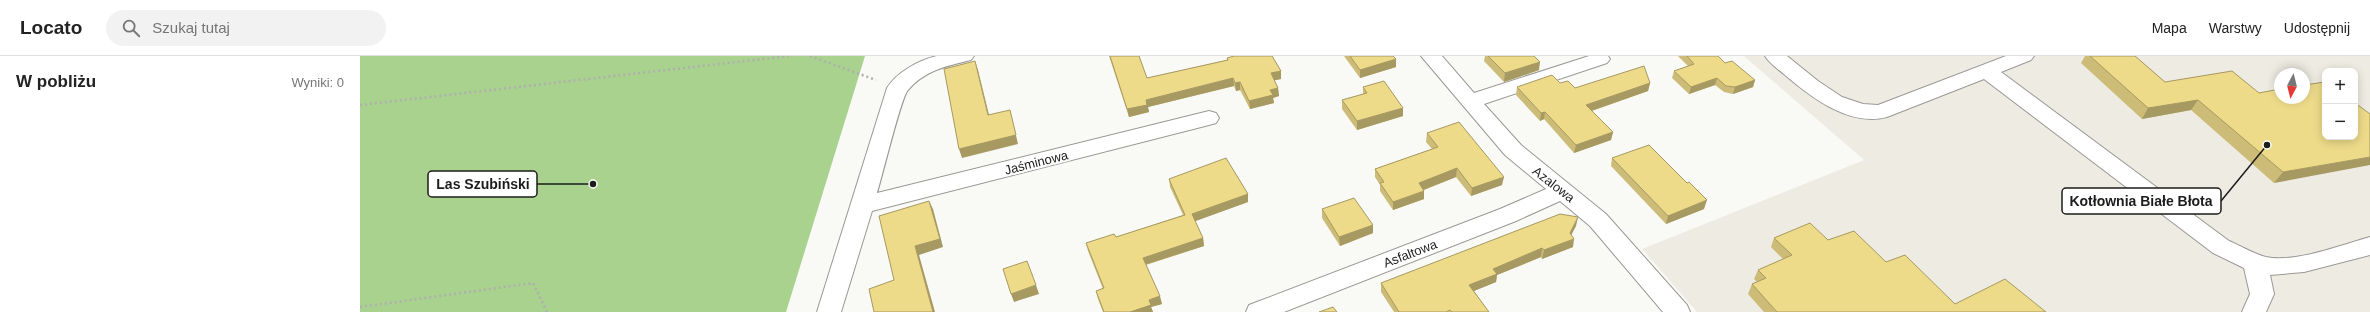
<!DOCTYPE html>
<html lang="pl">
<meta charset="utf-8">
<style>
body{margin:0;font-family:Arial,sans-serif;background:#f2f2f2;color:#222}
.controls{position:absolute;right:12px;top:12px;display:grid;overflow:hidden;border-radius:8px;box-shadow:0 2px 10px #0003}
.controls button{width:36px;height:36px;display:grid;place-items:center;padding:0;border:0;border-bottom:1px solid #e0e0e0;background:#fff;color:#222;font:20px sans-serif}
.compass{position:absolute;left:1914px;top:12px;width:36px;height:36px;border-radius:50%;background:#fff;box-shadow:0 2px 10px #0003;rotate:187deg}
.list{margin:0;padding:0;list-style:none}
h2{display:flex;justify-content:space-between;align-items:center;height:52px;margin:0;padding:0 16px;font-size:17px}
h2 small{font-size:13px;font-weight:400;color:#767676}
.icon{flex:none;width:22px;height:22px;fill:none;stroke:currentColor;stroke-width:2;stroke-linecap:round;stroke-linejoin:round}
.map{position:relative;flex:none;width:2010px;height:256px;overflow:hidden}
header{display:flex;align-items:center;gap:24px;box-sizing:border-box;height:56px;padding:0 20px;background:#fff;border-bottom:1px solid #e0e0e0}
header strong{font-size:19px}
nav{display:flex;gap:22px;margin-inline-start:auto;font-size:14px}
.search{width:280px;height:36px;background:#f2f2f2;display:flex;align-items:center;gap:10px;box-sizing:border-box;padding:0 14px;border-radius:22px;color:#767676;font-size:15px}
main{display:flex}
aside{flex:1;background:#fff}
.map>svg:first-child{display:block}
.built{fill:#eeece2;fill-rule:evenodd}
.forest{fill:#a8d28d}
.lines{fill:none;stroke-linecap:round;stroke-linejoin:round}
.minor-casing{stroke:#999895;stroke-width:2}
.path{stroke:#afafad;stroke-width:2.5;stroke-dasharray:2 3;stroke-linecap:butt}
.minor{fill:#fff;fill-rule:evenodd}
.wall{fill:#ccbc77}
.shaded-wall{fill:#a69961}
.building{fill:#eddb8a;stroke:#a69961}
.labels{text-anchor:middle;stroke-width:4;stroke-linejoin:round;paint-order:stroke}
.street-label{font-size:13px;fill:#1c1c1b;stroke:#fff}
.leader{fill:none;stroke:#1c1c1b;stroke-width:1.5}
.callout-dot{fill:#1c1c1b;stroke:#fff;stroke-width:1.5}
.callout{fill:#fff;stroke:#1c1c1b;stroke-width:1.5}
.callout-label{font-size:14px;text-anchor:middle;font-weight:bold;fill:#1c1c1b}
</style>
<header>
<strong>Locato</strong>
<div class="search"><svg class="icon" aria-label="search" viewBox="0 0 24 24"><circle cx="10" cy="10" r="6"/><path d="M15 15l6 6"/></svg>Szukaj tutaj</div>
<nav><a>Mapa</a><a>Warstwy</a><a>Udostępnij</a></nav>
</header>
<main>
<aside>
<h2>W pobliżu<small>Wyniki: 0</small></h2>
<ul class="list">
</ul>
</aside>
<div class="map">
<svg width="2010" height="256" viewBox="0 0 2010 256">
<rect width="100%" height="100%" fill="#f9f9f6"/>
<path class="built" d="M1384,0H2010V256H1337L1282,193L1504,104ZM1965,15H1995V81H1965ZM1920,18H1944V42H1920Z"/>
<path class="forest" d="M0,0H505L426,256H0Z"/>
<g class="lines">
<g class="minor-casing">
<path id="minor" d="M577,0H614L611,4C587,10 565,14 548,34C541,41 522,122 517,137L849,55L856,57L859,62L856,67L849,69L512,155L481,256H457L527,32C537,16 559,4 577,0Z
M1061,0H1082L1114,37L1229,0H1248L1250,3L1247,7L1124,48L1161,89L1246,158L1327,249L1330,256H1303L1230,170L1200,145L1156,165L924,256H886L889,249L1140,153L1186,133L1145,99Z
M1405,0H1427L1458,25L1482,41L1503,48L1518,49L1646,0H1674L1671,4L1641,16L1869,185C1881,190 1894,198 1906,201C1936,207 1981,189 2010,181V199L1944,216L1910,219L1914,238L1906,256H1882L1890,238L1884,212L1853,197L1624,23L1527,61C1490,71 1452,42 1425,19C1418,13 1410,8 1405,0Z"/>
</g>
<path class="path" d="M450,0L516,24
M0,49L429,0
M0,251L173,227L187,256"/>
<use href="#minor" class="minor"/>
</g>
<path class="wall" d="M749,0H779L787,22L867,4V2L872,1V0H912L921,15V23L914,24L918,32L919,40L913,42L914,47L890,53L880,34L876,35L874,30L788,51L789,56L769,61Z
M984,0H1033L1036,11L1000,22Z
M1125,0H1174L1179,14L1144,26L1124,5Z
M1318,0H1358L1365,7L1395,24L1393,31L1373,38L1364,36L1355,29L1329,38L1312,22L1314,15L1328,10Z
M1725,0H1775L1805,26L1899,37L2010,58L1914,127L1831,54L1782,63L1721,7Z
M1200,27L1215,32L1290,27L1288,35L1232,55L1253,76L1251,84L1214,97L1184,63L1180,65L1156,39L1157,31Z
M1003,31L1043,60L997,74L982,53V44L1003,38Z
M1067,77L1142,129L1111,140L1096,121L1064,134V143L1033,154L1020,135V129L1015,121V113L1072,93L1066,86Z
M1252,102L1344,153L1306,168L1251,110Z
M809,123L888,138V146L835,165L843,182L844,190L786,209L802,248L791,251L793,256H743L738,243L736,235L743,233L728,195L726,187L756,181L823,159L810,131Z
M962,153L1013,169V177L980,190L962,162Z
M1216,170L1211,179L1213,191L1182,203L1181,201L1137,219L1136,226L1114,235L1129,256H1034L1021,236V227Z
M1414,182L1468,184L1526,206L1595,248L1686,256H1404L1388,238L1392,228L1397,226L1394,223L1398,214L1423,203L1411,191Z"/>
<path class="shaded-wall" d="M1036,3V11L1000,22V14Z
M615,5L618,14L631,67L628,59Z
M1180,6L1179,14L1144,26L1145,17Z
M921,15V23L911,25V17Z
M873,22L874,30L788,51L789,56L769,61L767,53L786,44Z
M1357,22L1355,29L1329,38L1331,31Z
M1395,24L1393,31L1373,38L1375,31Z
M880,26V34L876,35L875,27Z
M1290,27L1288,35L1225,57L1226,49Z
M918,32L919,40L913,42L914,47L890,53L889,45L910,34Z
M1838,44L1831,54L1782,63L1788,52Z
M1043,52V60L997,74V65Z
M650,54L658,88L602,102L599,93Z
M1185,56L1184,63L1180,65L1181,57Z
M1253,76L1251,84L1214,97L1216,89Z
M2010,101V109L1914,127L1923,116Z
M1097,112L1096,121L1058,136L1059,127Z
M1144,121L1142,129L1111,140L1112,132Z
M1064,135V143L1033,154V146Z
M888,138V146L833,166L832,158Z
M1347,144L1344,153L1306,168L1308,160Z
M569,145L573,153L583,191L559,199L575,256H573L555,190Z
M1218,161L1216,170L1208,185L1214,183L1213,191L1182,203L1184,194L1210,177Z
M1013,169V177L980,190L979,181Z
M843,182L844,190L784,209L783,202Z
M1182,192L1181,201L1137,219L1136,226L1109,237V229L1133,213Z
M676,229L679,238L654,246L651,238Z
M800,240L802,248L791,251L793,256H770L789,244Z"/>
<path class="building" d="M750,0H779L787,22L868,4L867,2L874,0H912L921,15L911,17L918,32L910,34L913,39L889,45L880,26L875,27L873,22L786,44L787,49L767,53Z
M990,0H1033L1036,3L1000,14Z
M1128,0H1174L1180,6L1145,17Z
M1327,0H1358L1365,7L1372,5L1395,24L1375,31L1366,30L1357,22L1331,31L1314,15L1334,8Z
M1730,0H1775L1805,26L1872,15L1899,37L1920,33V42H1944V29L1965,26V81H1995V47L2010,58V101L1923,116L1838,44L1788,52Z
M615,5L628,59L650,54L656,79L599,93L584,13Z
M1284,10L1290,27L1226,49L1253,76L1216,89L1185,56L1181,57L1157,31L1192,19L1200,27L1208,25L1215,32Z
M1024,25L1043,52L997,65L982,44L1007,37L1003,31Z
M1099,66L1144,121L1112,132L1097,112L1059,127L1064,135L1033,146L1020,127L1024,126L1015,113L1078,91L1067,77Z
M1289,89L1327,127L1329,126L1347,144L1308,160L1252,102Z
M866,102L888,138L832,158L843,182L783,202L800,240L789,244L791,249L770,256H744L736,235L744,232L726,187L754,178L756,181L825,159L809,123Z
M994,142L1013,169L979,181L962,153Z
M569,145L580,183L555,190L573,256H514L509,233L534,224L519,160Z
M1200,158L1218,161L1210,177L1214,183L1184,194L1182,192L1133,213L1137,218L1109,229L1129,256H1092L1090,254L1086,256H1039L1021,227Z
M1450,167L1468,184L1494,175L1526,206L1545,199L1595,248L1645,223L1686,256H1417L1392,228L1406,222L1398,214L1432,199L1414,182Z
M667,205L676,229L651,238L643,213Z
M973,251L977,256H959Z"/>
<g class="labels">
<g class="street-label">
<text transform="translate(676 106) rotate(-14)" y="5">Jaśminowa</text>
<text transform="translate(1194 128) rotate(38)" y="5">Azalowa</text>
<text transform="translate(1050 197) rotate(-21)" y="5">Asfaltowa</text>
</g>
</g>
<path class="leader" d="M233 128L177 128M1907 89L1861 145"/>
<g class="callout-dot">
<circle cx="233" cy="128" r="4"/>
<circle cx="1907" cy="89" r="4"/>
</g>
<g class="callout">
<rect x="68" y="115" width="109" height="26" rx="4"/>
<rect x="1702" y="132" width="159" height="26" rx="4"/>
</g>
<g class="callout-label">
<text x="123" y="133">Las Szubiński</text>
<text x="1781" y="150">Kotłownia Białe Błota</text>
</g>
</svg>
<div class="controls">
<button>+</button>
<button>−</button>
</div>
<svg class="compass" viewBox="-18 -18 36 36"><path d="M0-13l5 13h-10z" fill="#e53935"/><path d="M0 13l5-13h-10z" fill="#767676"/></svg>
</div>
</main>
